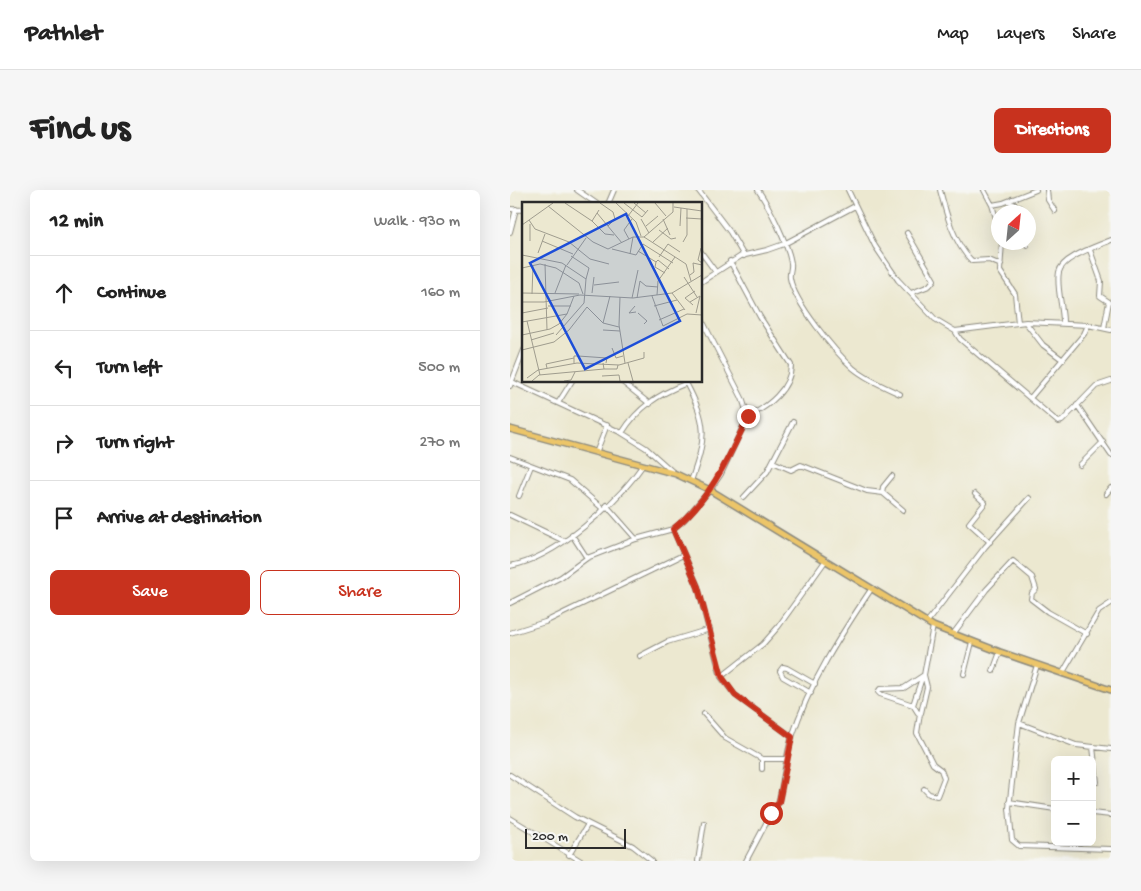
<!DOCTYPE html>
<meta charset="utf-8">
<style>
body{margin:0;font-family:"Gochi Hand",sans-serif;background:#f6f6f6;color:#222}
.controls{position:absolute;right:15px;bottom:15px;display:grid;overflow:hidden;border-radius:8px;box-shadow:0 5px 20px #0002}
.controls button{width:45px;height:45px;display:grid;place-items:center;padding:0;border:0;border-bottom:1px solid #e0e0e0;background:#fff;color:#222;font:25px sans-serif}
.compass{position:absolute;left:481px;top:15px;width:45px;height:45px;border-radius:50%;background:#fff;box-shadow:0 5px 20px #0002;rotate:27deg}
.scale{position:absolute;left:15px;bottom:12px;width:101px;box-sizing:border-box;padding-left:5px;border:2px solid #2b2b2b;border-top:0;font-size:14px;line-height:18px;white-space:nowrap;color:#2b2b2b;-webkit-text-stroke:4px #f6f6f2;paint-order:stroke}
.stop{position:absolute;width:15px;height:15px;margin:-11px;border:4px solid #c8321e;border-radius:50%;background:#fff}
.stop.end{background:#c8321e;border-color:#fff;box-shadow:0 1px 5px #0008}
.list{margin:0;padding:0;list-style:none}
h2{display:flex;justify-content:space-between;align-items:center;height:65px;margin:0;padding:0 20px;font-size:21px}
h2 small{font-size:16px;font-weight:400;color:#767676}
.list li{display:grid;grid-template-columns:32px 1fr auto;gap:15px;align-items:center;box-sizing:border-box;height:75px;padding:0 20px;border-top:1px solid #e0e0e0}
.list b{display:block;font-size:19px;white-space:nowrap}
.list em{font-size:16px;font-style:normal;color:#767676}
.actions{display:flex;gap:10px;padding:15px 20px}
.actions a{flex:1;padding:11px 0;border:1px solid #c8321e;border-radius:8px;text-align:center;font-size:18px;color:#c8321e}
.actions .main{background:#c8321e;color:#fff}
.icon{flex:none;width:28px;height:28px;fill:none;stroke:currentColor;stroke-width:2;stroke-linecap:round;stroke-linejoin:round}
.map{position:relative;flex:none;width:601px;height:671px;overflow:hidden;border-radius:8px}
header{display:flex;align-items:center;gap:30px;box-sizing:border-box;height:70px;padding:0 25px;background:#fff;border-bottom:1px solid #e0e0e0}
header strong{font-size:24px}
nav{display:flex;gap:28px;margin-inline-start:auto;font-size:18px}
.intro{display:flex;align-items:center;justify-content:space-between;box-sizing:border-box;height:120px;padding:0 30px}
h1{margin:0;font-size:35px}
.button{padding:12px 22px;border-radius:8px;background:#c8321e;color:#fff;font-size:18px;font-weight:700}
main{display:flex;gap:30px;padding:0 30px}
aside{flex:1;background:#fff;border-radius:8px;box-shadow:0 5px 20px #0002}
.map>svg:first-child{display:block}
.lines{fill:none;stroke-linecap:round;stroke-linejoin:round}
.minor-casing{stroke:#8c8a7e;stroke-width:6}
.major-casing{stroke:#8c8a7e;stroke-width:8}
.minor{stroke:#fff;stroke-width:4}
.major{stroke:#ecc569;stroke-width:5}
.route{stroke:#c8321e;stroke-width:6}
.inset-road{fill:none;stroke:#9f9c8e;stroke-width:1}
.view{fill:#1d4ed8;fill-opacity:0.15;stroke:#1d4ed8;stroke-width:2.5}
.inset-edge{fill:none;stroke:#2b2b2b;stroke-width:2.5}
</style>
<header>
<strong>Pathlet</strong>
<nav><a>Map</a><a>Layers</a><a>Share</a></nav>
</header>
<div class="intro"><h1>Find us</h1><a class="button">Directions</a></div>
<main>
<aside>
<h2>12 min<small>Walk · 930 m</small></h2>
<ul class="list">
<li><svg class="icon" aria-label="ahead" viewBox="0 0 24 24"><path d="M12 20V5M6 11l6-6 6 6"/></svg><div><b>Continue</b></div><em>160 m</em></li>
<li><svg class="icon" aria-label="left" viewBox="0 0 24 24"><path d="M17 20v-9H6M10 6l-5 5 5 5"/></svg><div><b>Turn left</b></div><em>500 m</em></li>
<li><svg class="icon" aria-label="right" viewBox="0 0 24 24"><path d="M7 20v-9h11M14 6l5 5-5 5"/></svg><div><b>Turn right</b></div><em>270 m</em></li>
<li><svg class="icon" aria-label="arrive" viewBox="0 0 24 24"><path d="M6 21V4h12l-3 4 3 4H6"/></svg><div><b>Arrive at destination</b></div></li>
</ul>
<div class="actions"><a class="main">Save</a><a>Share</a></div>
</aside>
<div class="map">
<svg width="601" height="671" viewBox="0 0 601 671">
<rect width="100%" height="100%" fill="#f6f6f2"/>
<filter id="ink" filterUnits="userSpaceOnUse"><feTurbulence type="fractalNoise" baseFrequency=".02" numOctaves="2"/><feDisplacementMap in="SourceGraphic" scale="10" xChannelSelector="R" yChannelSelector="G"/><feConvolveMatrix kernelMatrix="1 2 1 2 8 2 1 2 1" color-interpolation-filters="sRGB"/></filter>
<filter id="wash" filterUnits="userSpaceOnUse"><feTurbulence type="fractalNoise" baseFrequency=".0096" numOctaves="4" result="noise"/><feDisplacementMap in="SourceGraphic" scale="20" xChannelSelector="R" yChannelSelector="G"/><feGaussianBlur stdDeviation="1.12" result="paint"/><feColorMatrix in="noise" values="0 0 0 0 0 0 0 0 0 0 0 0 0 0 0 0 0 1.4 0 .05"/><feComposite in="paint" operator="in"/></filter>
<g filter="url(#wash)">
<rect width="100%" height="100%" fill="#ece8d0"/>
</g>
<g filter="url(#ink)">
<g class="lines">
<g class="minor-casing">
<path id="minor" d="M67,0L87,14
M188,0L220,42L234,66
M248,0C259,16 278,54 281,73C282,78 279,83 280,88C284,112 325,162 343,178C356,189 374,197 390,204
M338,0L365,56L388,90L425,129L445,141L516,132L578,135L601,140
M430,0C436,23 444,54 462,71L479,70L491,75
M474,0L482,15L488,35
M537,0L538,10L545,21
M502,9L500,12L511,18V22
M98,14L104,0
M482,15L493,13L526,0
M0,19L14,20
M0,42L6,19
M397,43L424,90L419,96L401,103
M492,52L490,81L505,104L508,133
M517,55V52
M580,60L591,91L590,106L599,112L594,138
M191,62L205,81
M220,71L250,127L281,175C281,199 258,217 238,226
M191,92L231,66L257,60L274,54L345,16
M553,132C553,117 546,97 549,82C552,67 588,56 601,50
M516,133L533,155L553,170
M445,141L450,149L548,232L552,231L586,196L601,191
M0,191L112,243L136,258L164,283
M111,191L140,214
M175,191C198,234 197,246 181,291
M0,196L14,160
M521,207L574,144L578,135
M48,213L62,191
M567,215L601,265
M112,243C128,217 149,204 177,193
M86,263L97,235
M0,267L60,290L92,318
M263,272L281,280L291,275L357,301L373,303L393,320
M570,275L593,252
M372,303L373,297L382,286
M465,304L475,313L459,333L480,352
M596,304L601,298
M9,306L21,276
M234,307L257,282L283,232
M96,315L126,349
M0,325L54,351
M163,339L188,397L211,487L225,505L282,547
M62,345L77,368
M0,376C46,368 107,313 133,275
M0,413L51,387L77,368L126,349L163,339L174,330L200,300L211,284L238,226L232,208L191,128
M417,432L475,357L519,308
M0,443L35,432L173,365
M443,444L476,400L503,371L522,387L526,399L522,403L521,409L538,422L577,444
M130,466L157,452L200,439
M527,475L509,533L499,618L502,650L509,656L601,659
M483,481L490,462
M454,484L462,452
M552,484L589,421L601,413
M414,485L394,498L370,499L368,502L370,504L403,515L408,523H411L417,497L414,485L423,436
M211,487L253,454L268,437L316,370
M301,503L273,487L270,481L273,477L277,478L305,494
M403,515L412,488
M194,524L215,548L245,565L252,569H277
M410,524L407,543L423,574L431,580L434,588L427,606L419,604L414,599
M509,533L566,555L601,559
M583,557L587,592
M252,579V569
M0,585L65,627L123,656L142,671
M499,612L545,619
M582,623L601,625
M0,628L71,671
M59,665L78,634
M188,671L194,633
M236,671L262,622L268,614C274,592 275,568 282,547C299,494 331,444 362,398"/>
</g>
<g class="major-casing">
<path id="major" d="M0,239L166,284L200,300L423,436L490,462L601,500"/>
</g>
<use href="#minor" class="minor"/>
<use href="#major" class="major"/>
</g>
</g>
<g class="lines" filter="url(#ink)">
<path class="route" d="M238,226C235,235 229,245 225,254C209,287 192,316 163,339L188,397L212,487L225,505L282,547L269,612L261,623"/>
</g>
<g transform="translate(12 12)">
<rect width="180" height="180" fill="#ece8d0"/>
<path class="inset-road" d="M43,1L70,19L77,8M78,1L91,10L93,17L86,24M94,1L114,20L119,34M102,1L120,15L126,8M112,1L124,11M133,1L144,14M26,4L71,40L86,47L111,35H122L164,62L169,79M152,5L180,9M75,11L100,41M106,14L116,1M164,16L180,17M119,17L127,31M141,17L148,33M7,18L13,27L47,40L68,57L87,62M70,19L83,32L92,33M0,23L31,1M124,24L136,14M158,24L159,6M137,28L149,37L154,36M122,35L151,10V1M107,37L102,28L110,17M8,39V22M20,39L51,52M131,40L146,26M161,40L165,33V7M179,46L176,58L180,61M90,47L114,53L121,42L151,61M116,49L134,60L136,58L147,67M16,51L23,32M108,52L111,35M0,53L40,61L64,77L62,101L34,133M49,54L67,66L64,77M137,55L146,42L158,50M134,60L133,65L143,71M23,62L25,128M45,63L64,36M0,66L18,62L34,66L57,81L61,92M168,73L172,70L171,61L180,63M162,75L175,95M72,83L97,80M0,91L57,92M33,91L44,63M70,91L72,75M150,91L163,108M10,92L11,63M135,93L136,79L153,55M130,94L141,124L165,112L180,113M98,95L97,123L103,161M110,96L116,68M115,96L118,79L124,84L136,85M0,100H22L58,93L111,96L150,91L180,73M168,100L178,94L174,111M171,103L163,96L173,89M26,104H49M113,104L107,111L114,110M132,104L155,98M65,105L81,121L97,125M0,111L26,106M116,111L125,119L122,122M137,118L162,107M5,119L18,173M0,120L45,112M81,121L88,94M81,128L98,129M0,133L28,127L37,122L45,112L52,94M9,138L32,131M90,146L94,156L101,154M0,148L32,140L47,128L65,105M52,161V154H56L85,156L84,161M106,161L111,179M25,166L24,162L52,156M82,167H95L96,163M80,174L97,173L98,179M5,176L16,168L55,161L97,163L122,156V150M10,179L17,173L82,167L81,161M42,179L49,178L53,170"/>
<path class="view" d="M104,12L158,119L63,167L8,61Z"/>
<rect width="180" height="180" class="inset-edge"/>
</g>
</svg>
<div class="controls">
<button>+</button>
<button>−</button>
</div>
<svg class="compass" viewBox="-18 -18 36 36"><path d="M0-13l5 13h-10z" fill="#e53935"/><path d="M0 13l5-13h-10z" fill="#767676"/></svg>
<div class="scale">200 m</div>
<div class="stop" style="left:261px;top:623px"></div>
<div class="stop end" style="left:238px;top:226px"></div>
</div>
</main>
